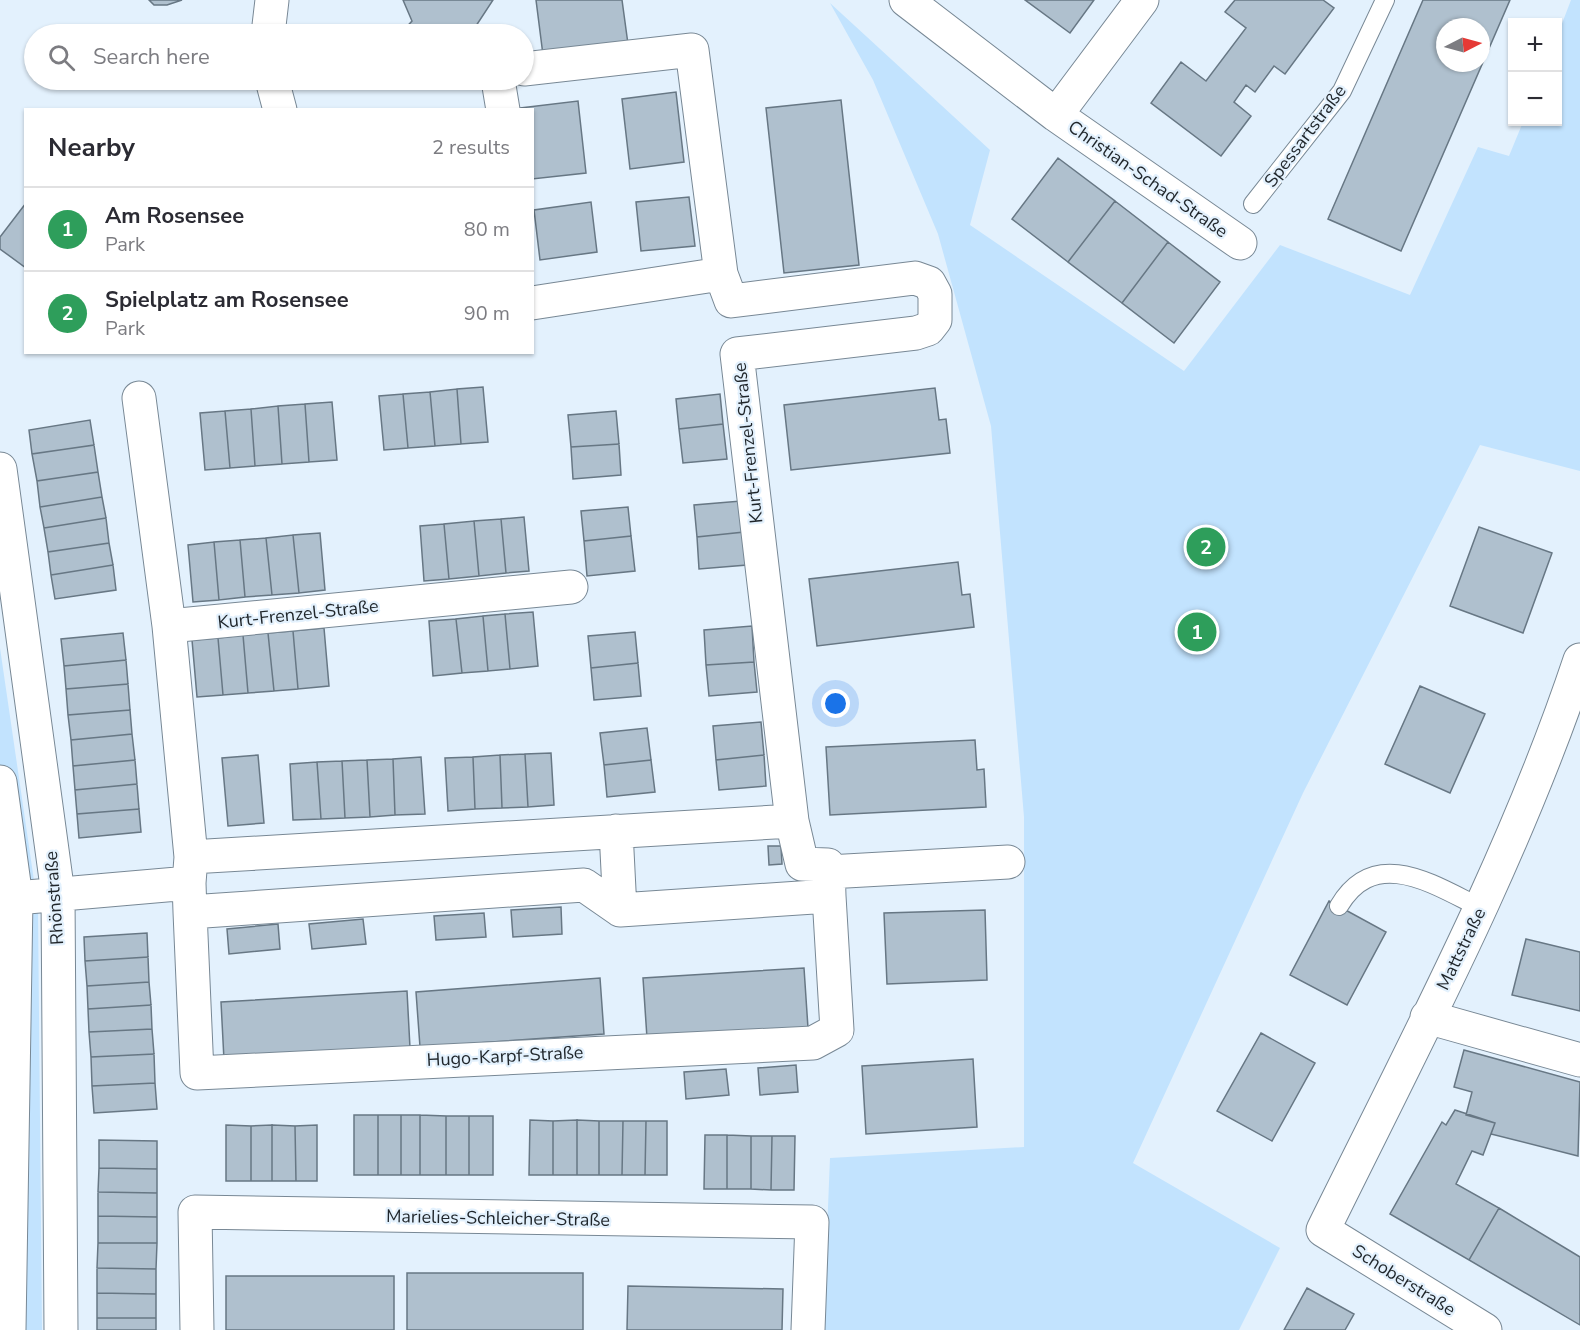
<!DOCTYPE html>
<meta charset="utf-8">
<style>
body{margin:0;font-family:"Nunito Sans",sans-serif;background:#f2f2f3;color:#2b2b33}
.controls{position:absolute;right:18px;top:18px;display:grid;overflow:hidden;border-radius:0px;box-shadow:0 2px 4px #0004}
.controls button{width:54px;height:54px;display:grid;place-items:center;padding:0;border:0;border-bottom:2px solid #e1e1e2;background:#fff;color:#2b2b33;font:30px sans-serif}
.compass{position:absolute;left:1436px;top:18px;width:54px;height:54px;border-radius:50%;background:#fff;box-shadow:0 2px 4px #0004;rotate:84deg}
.you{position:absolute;left:836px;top:704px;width:21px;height:21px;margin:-15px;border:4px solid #fff;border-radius:50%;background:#1a73e8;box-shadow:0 0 0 9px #1a73e833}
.badge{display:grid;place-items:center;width:39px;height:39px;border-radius:50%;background:#0f766e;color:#fff;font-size:20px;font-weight:700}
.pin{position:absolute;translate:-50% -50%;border:3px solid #fff;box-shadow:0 2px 6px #0006}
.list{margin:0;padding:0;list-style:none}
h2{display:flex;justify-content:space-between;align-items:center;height:78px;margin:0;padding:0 24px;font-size:26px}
h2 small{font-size:20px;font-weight:400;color:#7c7c81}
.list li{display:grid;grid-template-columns:39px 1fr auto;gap:18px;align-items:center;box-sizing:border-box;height:84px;padding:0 24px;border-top:2px solid #e1e1e2}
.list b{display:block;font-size:22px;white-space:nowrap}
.list p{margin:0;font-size:20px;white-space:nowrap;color:#7c7c81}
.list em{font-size:20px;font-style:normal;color:#7c7c81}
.icon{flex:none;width:33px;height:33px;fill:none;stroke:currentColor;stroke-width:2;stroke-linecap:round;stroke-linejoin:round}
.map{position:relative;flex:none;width:1580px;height:1330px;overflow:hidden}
.search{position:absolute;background:#fff;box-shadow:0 2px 4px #0004;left:24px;top:24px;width:510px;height:66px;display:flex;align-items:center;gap:15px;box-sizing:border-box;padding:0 21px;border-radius:33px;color:#7c7c81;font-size:22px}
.panel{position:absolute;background:#fff;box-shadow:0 2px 4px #0004;left:24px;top:108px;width:510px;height:246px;border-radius:0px}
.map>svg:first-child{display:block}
.green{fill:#c2e3fe}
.building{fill:#afc0ce;stroke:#677784;stroke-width:1.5;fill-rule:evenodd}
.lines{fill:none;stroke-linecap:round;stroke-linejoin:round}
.service-casing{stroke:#788895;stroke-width:20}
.minor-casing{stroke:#788895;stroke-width:35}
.service{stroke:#fff;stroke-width:18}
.minor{stroke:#fff;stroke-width:33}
.labels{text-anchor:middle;stroke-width:4.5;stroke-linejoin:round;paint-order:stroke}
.street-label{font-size:18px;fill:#1f252a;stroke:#e3f1fd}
</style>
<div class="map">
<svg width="1580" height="1330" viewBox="0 0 1580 1330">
<rect width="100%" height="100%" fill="#e3f1fd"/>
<path class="green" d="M1571,0H1580V471L1480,445L1303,793L1133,1163L1280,1248L1239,1330H823L830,1158L1024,1147V817L991,426L938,234L873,80L830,3L990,150L970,225L1184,371L1280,245L1410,295L1478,147L1509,156L1523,122H1558V34Z
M0,648L38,908L42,1330H0Z"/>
<path class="building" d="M149,0H182L167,5H154Z
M403,0H493L472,32L461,34H400L412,21Z
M536,0H622L628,44L543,55Z
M1025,0H1094L1070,33Z
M1235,0H1323L1334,8L1285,74L1274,66L1255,92L1246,85L1234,102L1251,116L1221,156L1151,103L1181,62L1206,81L1246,28L1225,12Z
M1423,0H1510L1401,251L1328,219ZM1445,27H1481V63H1445Z
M676,92L684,162L630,169L622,99Z
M841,100L859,265L784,273L766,108Z
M578,101L586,173L532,179V110L520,108Z
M1058,158L1115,201L1068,262L1012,219Z
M689,197L695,246L641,251L636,202Z
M1115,201L1168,242L1122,303L1068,262Z
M591,202L597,252L540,260L534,210Z
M26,203V268L0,249V237Z
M1168,242L1220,282L1174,343L1122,303Z
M483,387L488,442L461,444L457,389Z
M935,388L939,420L946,419L950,453L791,470L784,405Z
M457,389L461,444L435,446L430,392Z
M430,392L435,446L408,448L403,394Z
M403,394L408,448L384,450L379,396Z
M720,394L723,424L679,429L676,399Z
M332,402L337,460L309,462L305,404Z
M305,404L309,462L282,464L278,406Z
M278,406L282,464L255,466L251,409Z
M251,409L255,466L230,468L225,411Z
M225,411L230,468L205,470L200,413Z
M616,411L619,444L571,447L568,415Z
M90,420L94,445L32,454L29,430Z
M723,424L727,459L683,463L679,429Z
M619,444L621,475L573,479L571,447Z
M94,445L98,472L37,481L32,454Z
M98,472L102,497L40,507L37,481Z
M102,497L106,518L44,528L40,507Z
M741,501L744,532L697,537L694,505Z
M628,507L631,536L584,541L581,511Z
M524,517L529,571L506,573L501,519Z
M106,518L109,543L48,552L44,528Z
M501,519L506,573L479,576L474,521Z
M474,521L479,576L449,579L444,524Z
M444,524L449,579L424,581L420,526Z
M1479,527L1552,553L1523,633L1450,606Z
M744,532L747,565L699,569L697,537Z
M320,533L325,590L299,593L293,535Z
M293,535L299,593L272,595L266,538Z
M631,536L635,571L587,576L584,541Z
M266,538L272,595L245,597L240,540Z
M240,540L245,597L219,600L214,542Z
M214,542L219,600L193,602L188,545Z
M109,543L113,565L51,575L48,552Z
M958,562L962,595L970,594L974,627L817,646L809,579Z
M113,565L116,590L55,599L51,575Z
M533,612L538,666L510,669L505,614Z
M505,614L510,669L488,671L483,616Z
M483,616L488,671L462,673L456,619Z
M456,619L462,673L433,676L429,621Z
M752,626L754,662L706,665L704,630Z
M324,628L329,686L298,689L293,631Z
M293,631L298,689L274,691L268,633Z
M635,632L638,663L591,668L588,636Z
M123,633L126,660L64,666L61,639Z
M268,633L274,691L248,693L243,635Z
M243,635L248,693L223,695L218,638Z
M218,638L223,695L197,697L192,640Z
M126,660L128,684L66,689L64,666Z
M754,662L757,692L709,696L706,665Z
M638,663L641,696L594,700L591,668Z
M128,684L130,710L68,715L66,689Z
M1420,686L1485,714L1450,793L1385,764Z
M130,710L132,734L71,740L68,715Z
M761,722L764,755L716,760L713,726Z
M647,728L651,760L604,765L600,733Z
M132,734L135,760L73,766L71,740Z
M975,740L977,770L984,769L986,807L830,815L826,747Z
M551,753L554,805L528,807L525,754Z
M525,754L528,807L502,808L500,755Z
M258,755L264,823L228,826L222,758Z
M500,755L502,808L475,809L473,757Z
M764,755L766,786L719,790L716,760Z
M421,757L425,814L395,815L393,759Z
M473,757L475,809L448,811L445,758Z
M393,759L395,815L370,817L367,760Z
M135,760L137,784L75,790L73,766Z
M367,760L370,817L345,818L342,761Z
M651,760L655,792L607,797L604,765Z
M342,761L345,818L321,819L317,762Z
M317,762L321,819L293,820L290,764Z
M137,784L139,809L77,814L75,790Z
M139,809L141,832L79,838L77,814Z
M768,846H781L782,864L769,865Z
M1329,901L1386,932L1347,1005L1290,975Z
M561,907L562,934L513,937L511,910Z
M985,910L987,980L887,984L884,913Z
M484,913L486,937L436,940L434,916Z
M363,919L366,944L312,949L309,924Z
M278,924L280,949L229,954L227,929Z
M147,933L148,957L85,961L84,937Z
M1526,939L1580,952V1011L1512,995Z
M148,957L149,982L87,986L85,961Z
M804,968L808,1028L647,1038L643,978Z
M600,978L604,1034L420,1047L416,992Z
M149,982L151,1005L88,1009L87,986Z
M407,991L410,1048L224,1060L221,1002Z
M151,1005L152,1029L89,1032L88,1009Z
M152,1029L154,1054L91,1057L89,1032Z
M1261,1033L1315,1063L1272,1141L1217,1111Z
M1464,1050L1580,1082L1578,1156L1491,1134L1495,1123L1466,1115L1472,1092L1454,1087Z
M154,1054L155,1083L92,1086L91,1057Z
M973,1059L977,1127L866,1134L862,1066Z
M796,1065L798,1092L760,1095L758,1068Z
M726,1069L729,1095L686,1099L684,1072Z
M155,1083L157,1109L94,1113L92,1086Z
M1455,1110L1495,1123L1483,1155L1472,1151L1456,1184L1499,1208L1469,1260L1390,1214L1442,1122L1446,1125Z
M354,1115H378V1175H354Z
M378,1115H401V1175H378Z
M401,1115H420V1175H401Z
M420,1115L446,1116V1175H420Z
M446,1116H469V1175H446Z
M469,1116H493V1175H469Z
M530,1120L553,1121V1175H529Z
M577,1120V1175H553V1121Z
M577,1120L599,1121V1175H577Z
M599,1121H623L622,1175H599Z
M623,1121H646L645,1175H622Z
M646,1121H667V1175H645Z
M226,1125L251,1126V1181H226Z
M272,1125V1181H251V1126Z
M272,1125L295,1126L296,1181H272Z
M317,1125V1181H296L295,1126Z
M705,1135H727V1189H704Z
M727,1135L751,1136V1189H727Z
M751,1136H772L771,1190L751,1189Z
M772,1136H795L794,1190H771Z
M99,1140L157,1141V1169L99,1168Z
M99,1168L157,1169V1193L98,1192Z
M98,1192L157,1193V1217L98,1216Z
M1499,1208L1580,1257V1325L1469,1260Z
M98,1216L157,1217V1243H98Z
M98,1243H157L156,1269L97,1268Z
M97,1268L156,1269V1294L97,1293Z
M407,1273H583V1330H407Z
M226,1276H394V1330H226Z
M628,1286L783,1289L782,1330H627Z
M1307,1288L1354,1314L1345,1330H1284Z
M97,1293L156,1294V1318H97Z
M97,1318H156V1330H97Z"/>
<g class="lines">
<g class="service-casing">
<path id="service" d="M1253,204L1342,91L1385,0
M1339,906C1375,845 1434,885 1481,908"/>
</g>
<g class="minor-casing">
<path id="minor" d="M906,0L1056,115L1240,243
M268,34L272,0
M524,69L692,50L721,274L731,301L915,278L929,283L935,294V320L928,329L916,333L737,354L792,821
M272,80L280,110
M498,80L503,110
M1056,115L1142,0
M532,303L721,274
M139,398L169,626L191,857
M0,469L58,894L61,1330
M169,626L571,587
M0,782L16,898L9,1330
M616,831L620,910
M828,872L1008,862
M16,898L189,883L190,912L584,885L620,910L829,896L828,865L802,864L792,821L191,857L189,883
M190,912L197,1073L813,1043L837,1030L829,896
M1427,1017L1580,1060
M197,1330L195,1212L812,1222L808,1330
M1485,1330L1323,1230C1415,1043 1514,858 1580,660"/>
</g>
<use href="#service" class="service"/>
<use href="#minor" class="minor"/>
</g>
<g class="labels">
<g class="street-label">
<text transform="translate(1305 136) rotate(-53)" y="6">Spessartstraße</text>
<text transform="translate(1148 179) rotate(35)" y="6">Christian-Schad-Straße</text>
<text transform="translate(748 443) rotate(-96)" y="6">Kurt-Frenzel-Straße</text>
<text transform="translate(298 614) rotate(-6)" y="6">Kurt-Frenzel-Straße</text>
<text transform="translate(54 898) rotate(-94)" y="6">Rhönstraße</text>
<text transform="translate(1461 949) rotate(-64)" y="6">Mattstraße</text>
<text transform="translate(505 1056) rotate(-3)" y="6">Hugo-Karpf-Straße</text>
<text transform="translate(498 1218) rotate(1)" y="6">Marielies-Schleicher-Straße</text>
<text transform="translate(1404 1280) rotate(32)" y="6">Schoberstraße</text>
</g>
</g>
</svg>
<div class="controls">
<button>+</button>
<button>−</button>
</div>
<svg class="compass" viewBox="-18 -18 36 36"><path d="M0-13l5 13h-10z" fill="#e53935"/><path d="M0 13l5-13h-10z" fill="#7c7c81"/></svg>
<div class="you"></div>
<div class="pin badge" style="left:1197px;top:632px;background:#2e9e5b">1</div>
<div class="pin badge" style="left:1206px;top:547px;background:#2e9e5b">2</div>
<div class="search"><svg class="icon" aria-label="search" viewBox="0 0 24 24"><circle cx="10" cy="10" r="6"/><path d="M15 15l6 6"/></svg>Search here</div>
<section class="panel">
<h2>Nearby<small>2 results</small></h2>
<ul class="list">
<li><span class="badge" style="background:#2e9e5b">1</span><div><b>Am Rosensee</b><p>Park</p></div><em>80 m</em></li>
<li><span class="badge" style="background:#2e9e5b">2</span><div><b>Spielplatz am Rosensee</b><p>Park</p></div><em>90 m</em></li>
</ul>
</section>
</div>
